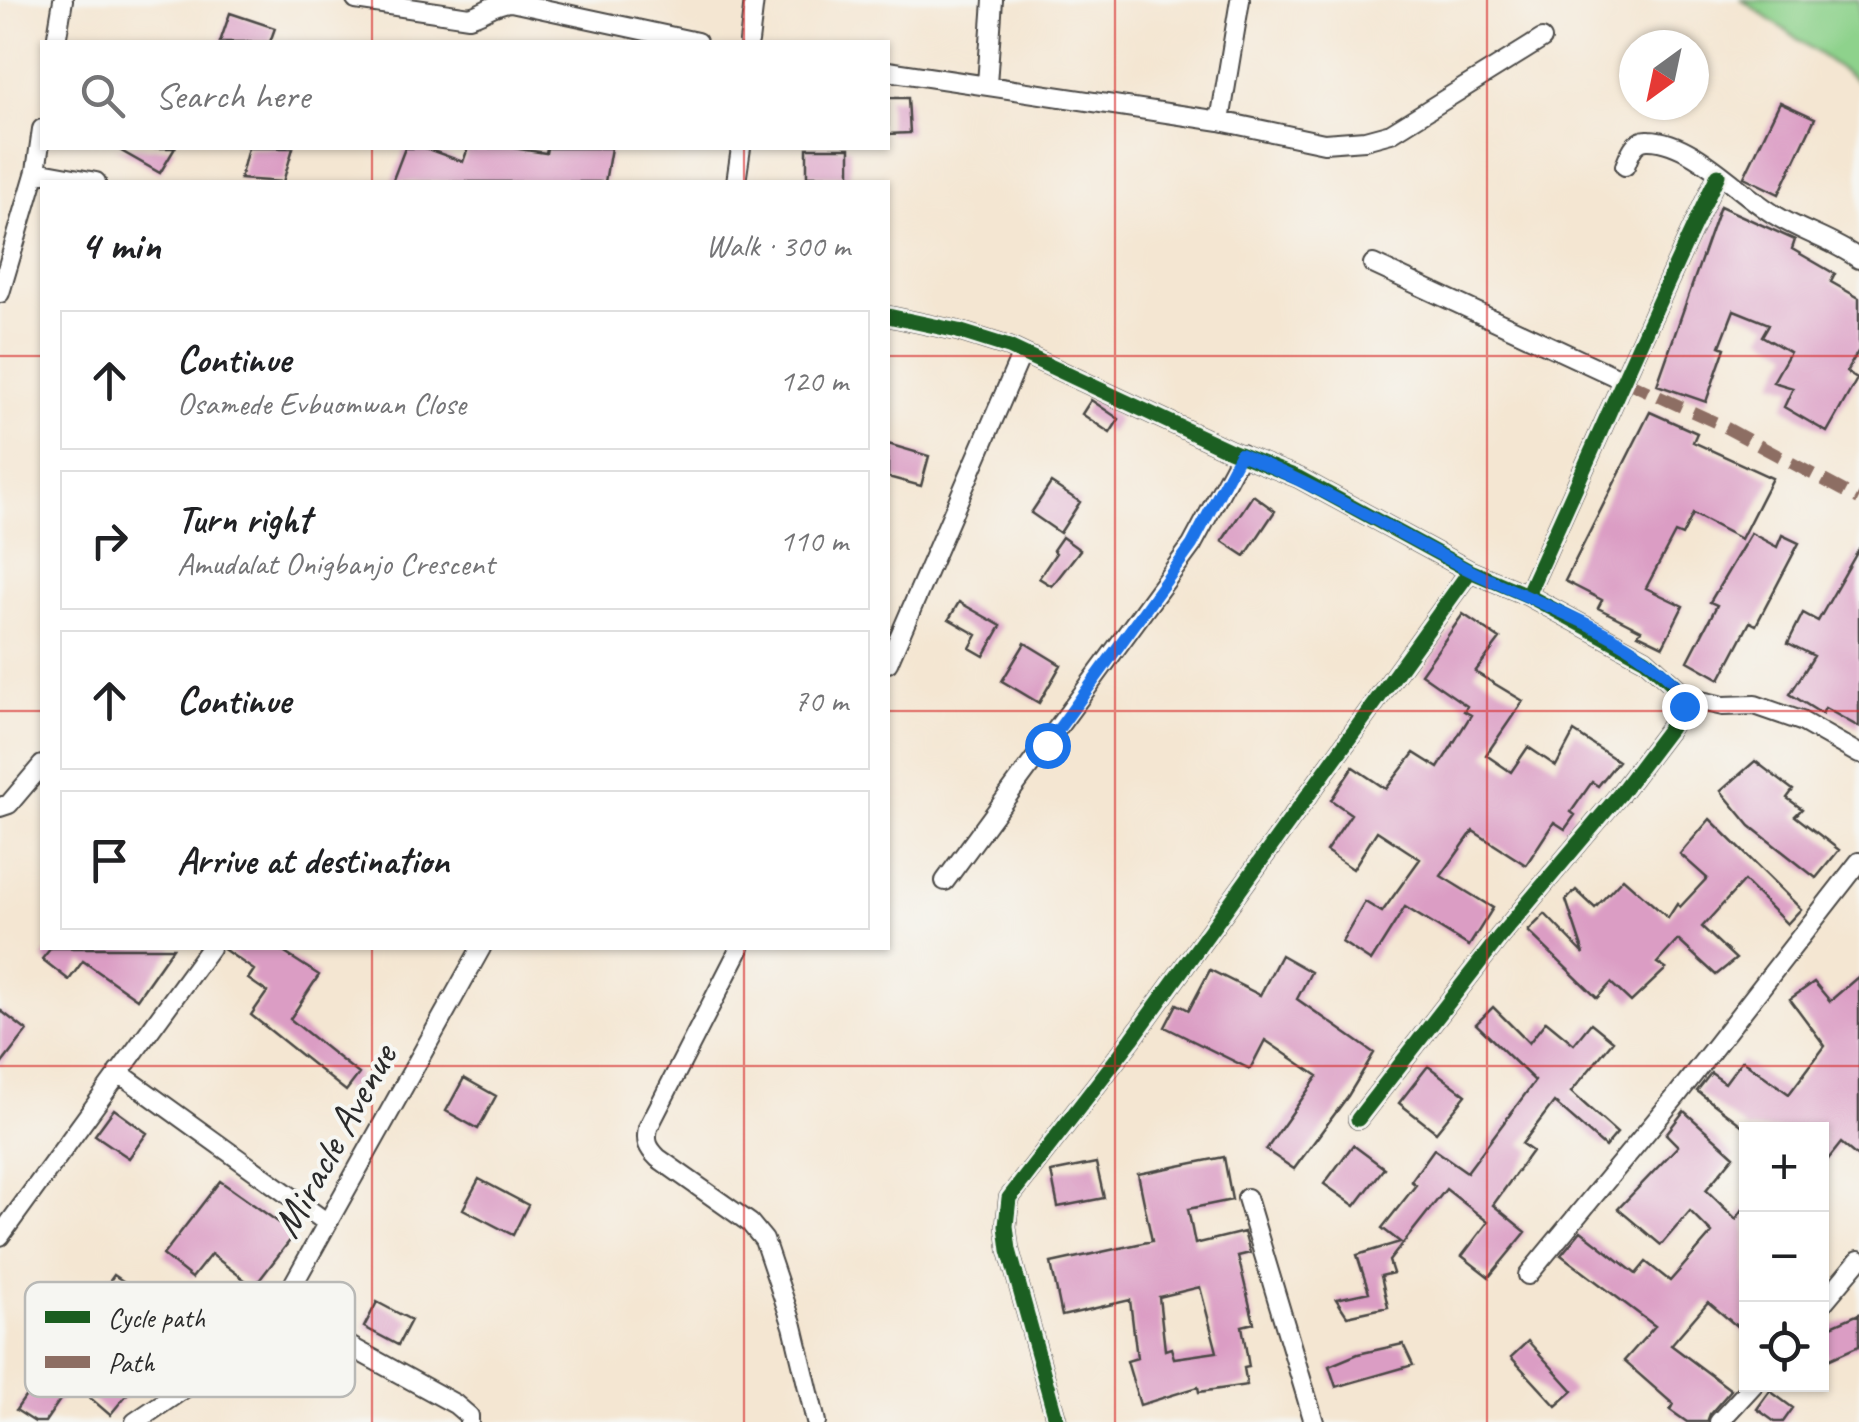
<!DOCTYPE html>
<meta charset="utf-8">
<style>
body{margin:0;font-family:Caveat,sans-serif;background:#f6f6f6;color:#202124}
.controls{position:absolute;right:30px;bottom:30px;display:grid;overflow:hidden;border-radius:0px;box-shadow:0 2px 8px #0004}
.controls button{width:90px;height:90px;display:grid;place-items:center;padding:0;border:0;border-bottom:2px solid #e0e0e0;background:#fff;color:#202124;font:50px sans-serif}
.compass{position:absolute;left:1619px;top:30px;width:90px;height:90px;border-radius:50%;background:#fff;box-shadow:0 2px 8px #0004;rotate:213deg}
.stop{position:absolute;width:30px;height:30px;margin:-22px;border:8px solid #1a73e8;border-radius:50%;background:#fff}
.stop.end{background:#1a73e8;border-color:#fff;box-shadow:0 2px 10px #0008}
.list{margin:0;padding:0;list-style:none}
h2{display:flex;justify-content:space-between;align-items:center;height:130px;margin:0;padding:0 40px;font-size:42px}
h2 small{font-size:32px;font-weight:400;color:#757577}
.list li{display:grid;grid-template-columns:65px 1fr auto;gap:30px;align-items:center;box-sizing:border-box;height:140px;margin:0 20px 20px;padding:0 20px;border:2px solid #e0e0e0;border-radius:0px}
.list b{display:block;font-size:38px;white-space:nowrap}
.list p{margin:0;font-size:32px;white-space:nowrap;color:#757577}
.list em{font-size:32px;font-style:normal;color:#757577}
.icon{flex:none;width:55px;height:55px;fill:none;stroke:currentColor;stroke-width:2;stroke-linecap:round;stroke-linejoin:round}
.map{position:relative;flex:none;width:1859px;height:1422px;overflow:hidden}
.search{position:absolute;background:#fff;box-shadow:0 2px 8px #0004;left:40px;top:40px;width:850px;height:110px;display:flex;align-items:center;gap:25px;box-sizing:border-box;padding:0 35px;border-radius:0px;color:#757577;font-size:38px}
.panel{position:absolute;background:#fff;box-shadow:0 2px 8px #0004;left:40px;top:180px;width:850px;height:770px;border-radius:0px}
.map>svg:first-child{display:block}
.green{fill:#8ed28c;stroke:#5c7e5c;stroke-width:2.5}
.building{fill:#db9dc4;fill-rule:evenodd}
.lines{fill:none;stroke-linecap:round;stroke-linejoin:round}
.minor-casing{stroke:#494744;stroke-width:22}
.minor{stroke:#fff;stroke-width:18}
.quiet{stroke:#8d6e63;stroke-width:12;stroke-dasharray:25 12;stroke-linecap:butt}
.cycleway-casing{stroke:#f6f6f2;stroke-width:21}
.cycleway{stroke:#1b5e20;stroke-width:15}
.route{stroke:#1a73e8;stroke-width:12}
.grid{fill:none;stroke:#d62828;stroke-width:2.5;stroke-opacity:0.55}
.labels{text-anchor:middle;stroke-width:8;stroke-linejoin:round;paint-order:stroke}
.street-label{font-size:42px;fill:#2b2b2b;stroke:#f6f6f2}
.key{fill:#f6f6f2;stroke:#b9b9b6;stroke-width:2.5}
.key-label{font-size:28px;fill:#2b2b2b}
</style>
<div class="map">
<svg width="1859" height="1422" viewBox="0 0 1859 1422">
<rect width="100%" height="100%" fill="#f6f6f2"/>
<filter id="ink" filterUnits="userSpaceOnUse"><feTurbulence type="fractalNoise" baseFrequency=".01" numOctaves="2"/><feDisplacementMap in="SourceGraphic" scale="20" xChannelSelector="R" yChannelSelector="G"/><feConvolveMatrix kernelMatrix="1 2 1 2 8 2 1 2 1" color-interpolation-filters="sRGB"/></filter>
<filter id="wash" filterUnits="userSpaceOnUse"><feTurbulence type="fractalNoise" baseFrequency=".0048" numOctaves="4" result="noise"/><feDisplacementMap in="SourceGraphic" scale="40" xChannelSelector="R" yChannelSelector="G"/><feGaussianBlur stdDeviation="2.25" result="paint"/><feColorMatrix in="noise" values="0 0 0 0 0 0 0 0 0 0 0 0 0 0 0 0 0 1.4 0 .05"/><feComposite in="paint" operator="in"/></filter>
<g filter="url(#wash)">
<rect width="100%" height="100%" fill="#f4e6d2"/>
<path class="green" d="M1742,0H1859V82Z"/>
<g id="blocks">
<path class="building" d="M230,13L275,28L270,42H220Z
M888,98H908L910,133L888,134Z
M1780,102L1815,118L1779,194L1744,177Z
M116,148H175L160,173Z
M248,148H293L283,182L240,179Z
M405,148H425L463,162L468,148H513L546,153L547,148H611L605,182H392Z
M807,148H850V176H807Z
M1720,206L1795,240L1792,249L1835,274L1831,282L1859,298V350L1846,372L1857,379L1827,432L1784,407L1793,388L1773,382L1790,352L1762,336L1769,324L1734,310L1720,346L1725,348L1706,402L1657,385Z
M1091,400L1119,419L1110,433L1082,414Z
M1650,412L1697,433L1693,442L1772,478L1741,539L1693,514L1682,536L1675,533L1646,588L1683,606L1663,646L1638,634L1641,630L1598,608L1602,600L1565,581Z
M888,444L929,456L921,486L888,477Z
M1051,483L1080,502L1060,533L1031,513Z
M1253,495L1275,511L1245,556L1222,541Z
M1751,533L1777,547L1782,535L1799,543L1756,625L1750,622L1720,679L1688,661L1717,605L1710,602Z
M1062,537L1080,550L1052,586L1039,578L1056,553L1053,550Z
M1859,549V727L1825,708L1822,714L1790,694L1814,656L1788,643L1803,613L1818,621Z
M959,602L1001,626L984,656L970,648L977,635L949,619Z
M1463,614L1500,639L1475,672L1523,701L1486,755L1511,772L1528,747L1556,766L1574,732L1618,761L1598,786L1592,782L1571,812L1575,815L1565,829L1554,822L1526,865L1473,831L1441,876L1493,908L1469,946L1405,907L1371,961L1342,942L1365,902L1382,912L1420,859L1377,831L1353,869L1326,851L1351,814L1331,800L1353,767L1386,789L1414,753L1438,768L1471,715L1464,711L1467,706L1421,674Z
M1025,643L1061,665L1039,703L1002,681Z
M1755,761L1793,790L1787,798L1802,809L1795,816L1839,850L1816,878L1750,826L1721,791Z
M1710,819L1801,909L1787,924L1744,881L1702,927L1736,959L1716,975L1678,940L1657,963L1666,969L1631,1002L1611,983L1597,998L1528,931L1545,914L1584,954L1566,900L1576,890L1595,908L1623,878L1668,918L1677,904L1680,907L1707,878L1680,854Z
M51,948H173L137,999L83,961L69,980L42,959Z
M222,948H277L319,975L290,1019L359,1074L346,1091L251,1015L267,992L248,979L254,970Z
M1281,955L1311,972L1297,999L1374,1053L1348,1096L1294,1169L1266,1150L1318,1076L1265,1040L1250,1069L1165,1027L1177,1004L1189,1010L1210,970L1260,995Z
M1859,976V1158L1841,1143L1822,1167V1130H1748L1697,1091L1711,1073L1725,1083L1742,1060L1789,1094L1825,1046L1790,999L1814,982L1830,1001Z
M1493,1007L1529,1043L1546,1021L1574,1044L1591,1023L1613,1041L1571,1092L1617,1133L1605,1147L1554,1102L1522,1144L1532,1151L1493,1205L1526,1232L1489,1277L1462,1256L1488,1222L1446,1189L1389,1261L1393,1273L1381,1276L1388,1307L1347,1316L1336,1299L1369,1292L1357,1255L1400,1242L1382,1228L1416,1185L1411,1181L1434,1149L1467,1172L1535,1081L1476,1024Z
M0,1010L27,1031L0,1066Z
M1428,1066L1466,1095L1436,1132L1399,1103Z
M464,1078L496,1096L478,1129L446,1111Z
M114,1109L147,1133L129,1158L95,1135Z
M1684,1111L1734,1156L1706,1190L1736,1219L1746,1205V1334L1708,1302L1671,1345L1731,1390L1710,1414L1707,1422H1687L1670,1410L1673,1404L1624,1361L1655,1326L1561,1255L1581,1231L1636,1274L1646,1262L1670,1281L1712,1233L1690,1211L1661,1245L1618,1209L1678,1146L1666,1134Z
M1353,1145L1384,1168L1355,1206L1324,1184Z
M1224,1157L1232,1200L1188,1209L1195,1244L1244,1232L1250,1253L1238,1256L1254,1323L1242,1326L1249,1367L1244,1368L1247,1385L1199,1392L1198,1387L1140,1405L1127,1361L1137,1358L1130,1300L1062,1316L1051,1263L1152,1241L1138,1174ZM1200,1287L1217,1352L1174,1358L1171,1348L1165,1350L1159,1297Z
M1096,1163L1104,1198L1058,1207L1051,1172Z
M479,1179L528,1205L513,1235L463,1209Z
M220,1181L295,1234L254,1287L211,1254L192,1278L163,1255Z
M114,1275L191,1327L152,1383L142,1376L110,1415L72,1382L45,1422H35L16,1410L80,1317L83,1319Z
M377,1302L411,1320L398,1345L364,1327Z
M1859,1314V1346L1828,1360L1822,1346V1330Z
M1528,1341L1573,1391L1556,1406L1511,1357Z
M1403,1344L1413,1365L1336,1387L1329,1366L1358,1354Z
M1770,1391L1793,1408L1783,1422H1775L1757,1409Z"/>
</g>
</g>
<g filter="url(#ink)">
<use href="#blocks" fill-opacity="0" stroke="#494744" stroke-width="2.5"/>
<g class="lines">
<g class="minor-casing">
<path id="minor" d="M356,0L469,17C485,13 493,3 511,2L697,42
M56,42L63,0
M749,42L754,0
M888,71L1220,121L1324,143L1365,140L1391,133L1542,39
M987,84L993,0
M1220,121L1240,0
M1625,166C1630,154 1634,139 1649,140C1693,141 1738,193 1775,215C1802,232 1833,240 1859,259
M36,171L96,182
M736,182L741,148
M1373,264L1625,381
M0,293L36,171L42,129
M888,316L958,331L1009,347L1229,450L1299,478L1470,571L1527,595C1591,455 1651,314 1718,175
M888,663L1022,353
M1688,698L1723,706L1755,705L1801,721L1859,754
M0,807L9,804L42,765
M945,881L1192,545L1241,454
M740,948L648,1128C645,1142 648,1148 658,1158L750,1223L764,1240L793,1326L816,1422
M118,1072L326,1222
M1358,1119L1500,936L1619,795L1669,729L1688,698L1645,659L1527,595
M1247,1198L1314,1422
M0,1236L210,948
M1528,1275L1678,1094L1859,862
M1822,1304L1859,1260
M280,1308L455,1404L469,1416V1422
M135,1422L266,1333L481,948
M1057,1422L1009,1250L1006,1226L1009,1198L1132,1039L1470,571
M1719,1422L1754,1384"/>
</g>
<use href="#minor" class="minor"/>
<path class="quiet" d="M1625,381L1717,423L1859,499"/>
<g class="cycleway-casing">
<path id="cycleway" d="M888,316L958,331L1009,347L1229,450L1299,478L1470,571L1527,595C1591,455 1651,314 1718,175
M1358,1119L1500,936L1619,795L1669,729L1688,698L1645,659L1527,595
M1057,1422L1009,1250L1006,1226L1009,1198L1132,1039L1470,571"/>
</g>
<use href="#cycleway" class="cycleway"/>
</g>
</g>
<g class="lines" filter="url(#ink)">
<path class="route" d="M1047,745L1192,545L1240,454C1319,486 1390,529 1465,568C1539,606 1633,631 1688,698L1684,706"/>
</g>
<path class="grid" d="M372,0V42M744,0V42M1115,0V1422M1487,0V1422M372,148V182M744,148V182M0,356H42M888,356H1859M0,711H42M888,711H1859M372,948V1422M744,948V1422M0,1066H1859"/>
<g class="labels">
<g class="street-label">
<text transform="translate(333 1140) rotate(-61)" y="15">Miracle Avenue</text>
</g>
</g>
<rect x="25" y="1282" width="330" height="115" rx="15" class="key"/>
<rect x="45" y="1311" width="45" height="12" fill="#1b5e20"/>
<rect x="45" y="1356" width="45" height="12" fill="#8d6e63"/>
<g class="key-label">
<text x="108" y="1327">Cycle path</text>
<text x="108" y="1372">Path</text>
</g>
</svg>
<div class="controls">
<button>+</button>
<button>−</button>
<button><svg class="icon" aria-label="locate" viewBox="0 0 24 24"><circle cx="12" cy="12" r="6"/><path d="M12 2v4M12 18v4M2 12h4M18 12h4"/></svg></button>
</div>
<svg class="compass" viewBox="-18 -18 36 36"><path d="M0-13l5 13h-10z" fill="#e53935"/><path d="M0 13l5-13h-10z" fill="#757577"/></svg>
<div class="stop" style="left:1047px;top:745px"></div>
<div class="stop end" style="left:1684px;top:706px"></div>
<div class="search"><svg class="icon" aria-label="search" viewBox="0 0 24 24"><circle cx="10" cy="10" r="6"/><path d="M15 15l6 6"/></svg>Search here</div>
<section class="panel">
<h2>4 min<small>Walk · 300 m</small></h2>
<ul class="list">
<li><svg class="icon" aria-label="ahead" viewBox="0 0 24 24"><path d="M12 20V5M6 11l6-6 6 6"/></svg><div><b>Continue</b><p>Osamede Evbuomwan Close</p></div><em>120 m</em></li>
<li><svg class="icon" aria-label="right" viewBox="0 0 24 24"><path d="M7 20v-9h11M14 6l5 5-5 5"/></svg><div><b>Turn right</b><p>Amudalat Onigbanjo Crescent</p></div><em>110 m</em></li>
<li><svg class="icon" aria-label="ahead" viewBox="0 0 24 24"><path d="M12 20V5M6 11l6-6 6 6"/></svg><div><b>Continue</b></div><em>70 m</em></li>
<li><svg class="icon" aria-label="arrive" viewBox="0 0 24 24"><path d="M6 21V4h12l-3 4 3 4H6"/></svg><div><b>Arrive at destination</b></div></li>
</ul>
</section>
</div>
